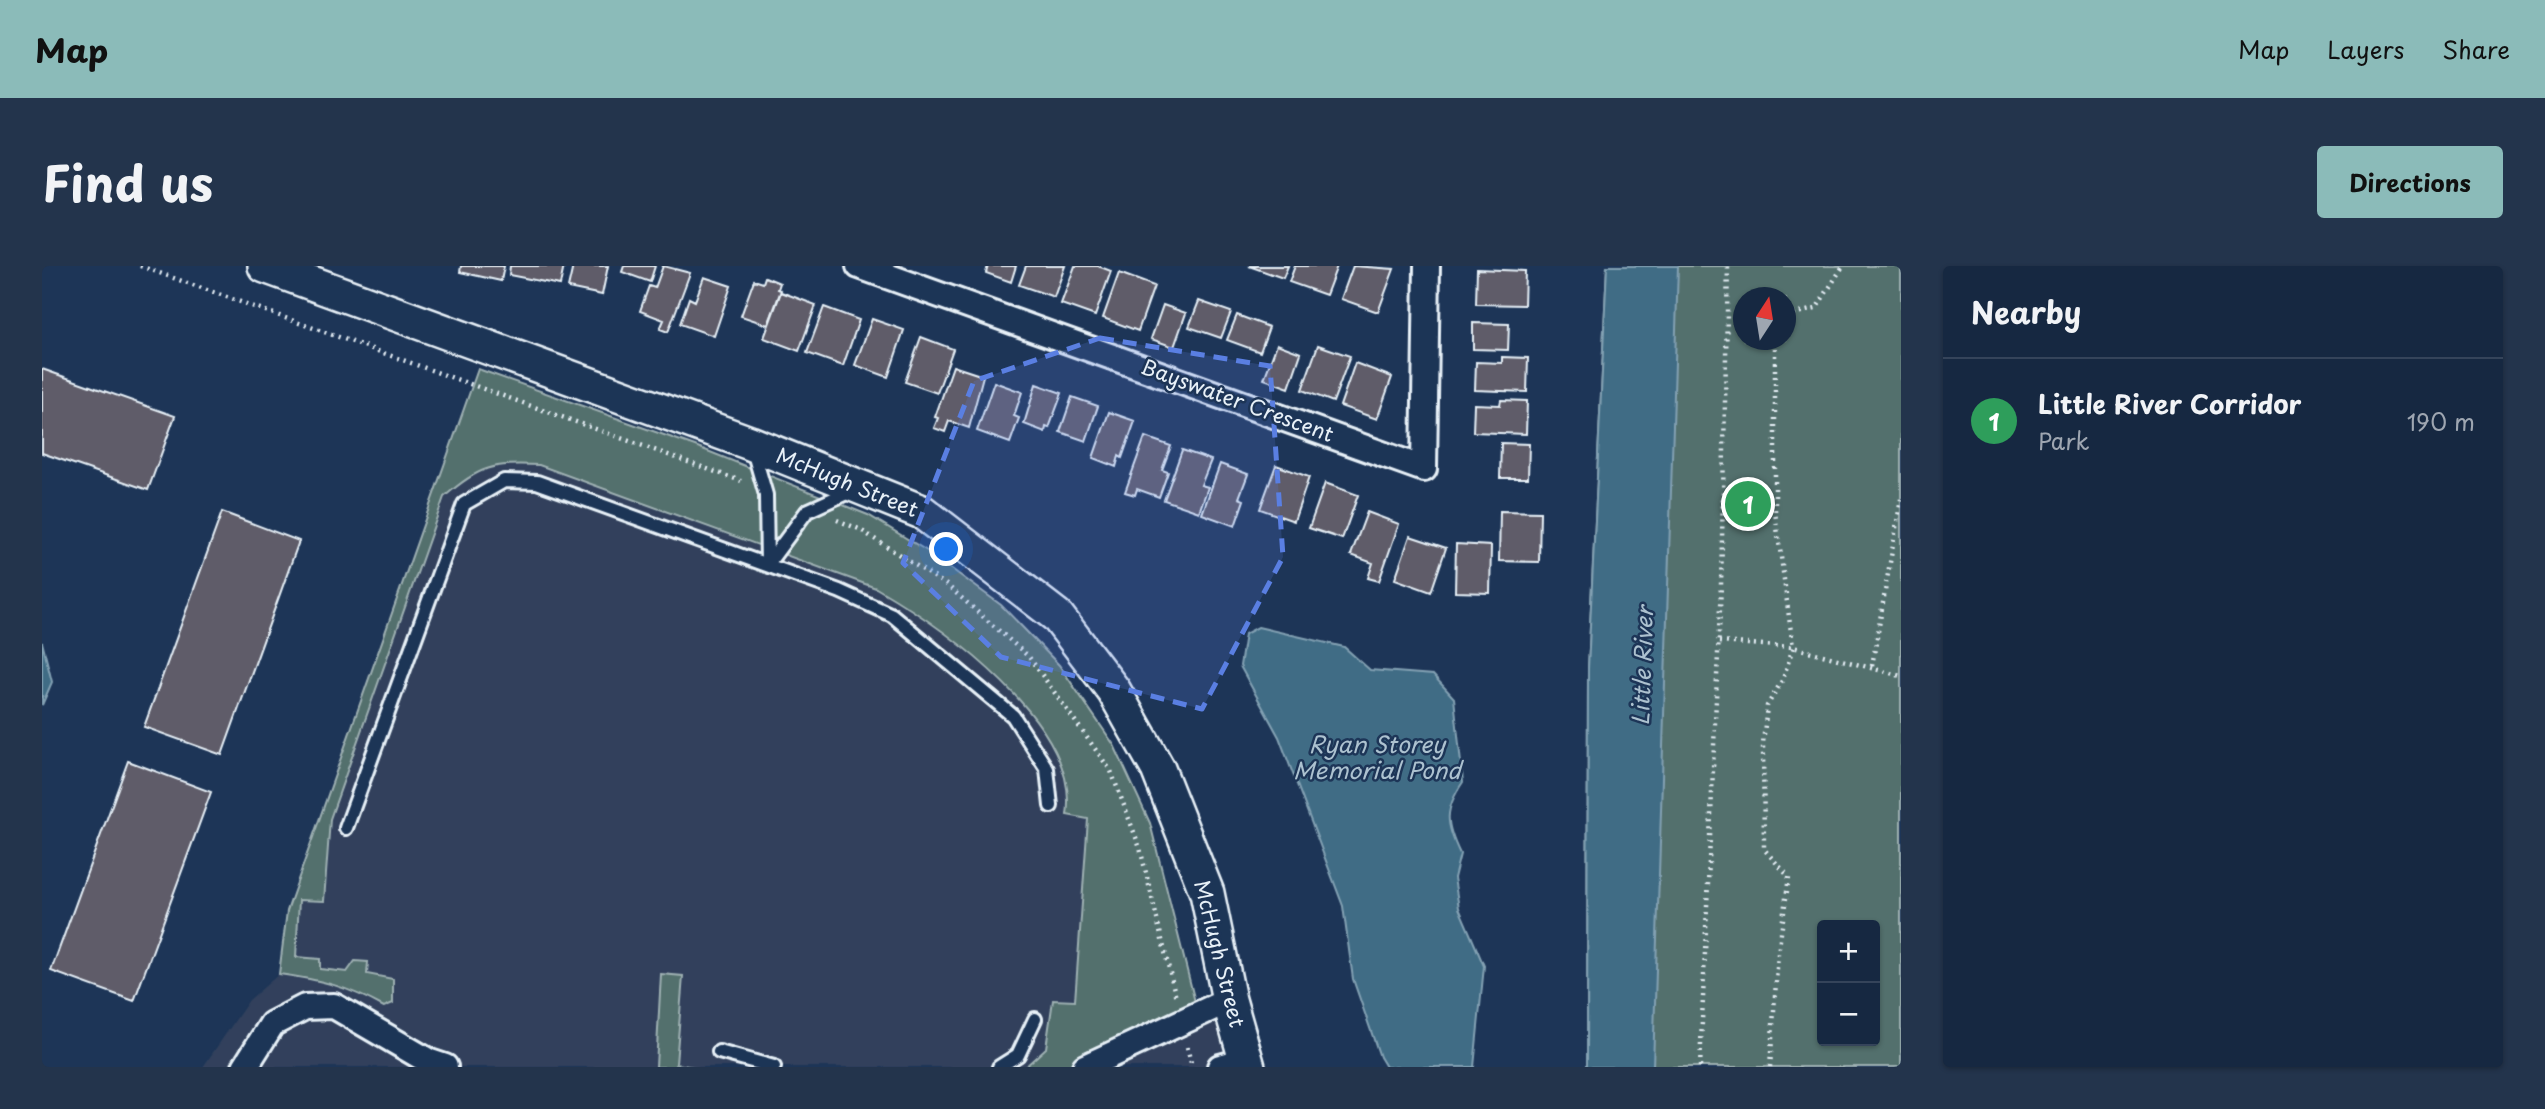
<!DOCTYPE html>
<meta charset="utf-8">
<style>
body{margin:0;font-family:"Playpen Sans",sans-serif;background:#23344c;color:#f1f3f6}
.controls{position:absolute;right:21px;bottom:21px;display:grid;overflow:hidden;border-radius:7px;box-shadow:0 2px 5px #0004}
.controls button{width:63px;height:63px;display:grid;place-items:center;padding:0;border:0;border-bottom:2px solid #35445a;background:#162841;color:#f1f3f6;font:35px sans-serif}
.compass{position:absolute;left:1691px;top:21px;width:63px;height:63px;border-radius:50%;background:#162841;box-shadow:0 2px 5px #0004;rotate:12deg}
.you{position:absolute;left:905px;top:284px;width:24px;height:24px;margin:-18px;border:5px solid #fff;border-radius:50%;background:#1a73e8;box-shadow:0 0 0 10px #1a73e833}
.badge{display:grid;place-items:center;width:46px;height:46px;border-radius:50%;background:#8bbbb9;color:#fff;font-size:23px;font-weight:700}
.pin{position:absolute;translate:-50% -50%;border:4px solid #fff;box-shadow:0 2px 7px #0006}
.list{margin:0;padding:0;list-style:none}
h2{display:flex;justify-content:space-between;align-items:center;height:91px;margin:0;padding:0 28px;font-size:30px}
h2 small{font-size:23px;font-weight:400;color:#9ea6b1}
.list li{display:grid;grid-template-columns:46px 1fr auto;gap:21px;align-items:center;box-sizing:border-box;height:126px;padding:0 28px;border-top:2px solid #35445a}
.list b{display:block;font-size:26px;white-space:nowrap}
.list p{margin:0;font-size:23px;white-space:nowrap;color:#9ea6b1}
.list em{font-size:23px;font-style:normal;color:#9ea6b1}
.map{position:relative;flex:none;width:1859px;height:801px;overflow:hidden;border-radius:7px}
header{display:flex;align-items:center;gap:42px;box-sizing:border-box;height:98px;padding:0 35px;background:#8bbbb9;color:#111}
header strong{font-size:33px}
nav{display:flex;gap:38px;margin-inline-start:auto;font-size:24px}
.intro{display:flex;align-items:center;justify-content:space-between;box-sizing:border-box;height:168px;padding:0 42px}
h1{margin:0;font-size:49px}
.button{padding:18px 32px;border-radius:7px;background:#8bbbb9;color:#111;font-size:24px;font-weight:700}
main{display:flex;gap:42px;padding:0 42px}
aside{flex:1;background:#162841;border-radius:7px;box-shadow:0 2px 5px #0004}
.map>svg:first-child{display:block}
.built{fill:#30415c}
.green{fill:#536f6d;stroke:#9eb0b2;stroke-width:2;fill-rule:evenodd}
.water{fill:#406c85;stroke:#83a1b3;stroke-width:2}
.building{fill:#5e5c69;stroke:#e8f1f8;stroke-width:2}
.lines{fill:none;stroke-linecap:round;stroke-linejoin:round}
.service-casing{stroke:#e8f1f8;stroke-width:18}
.minor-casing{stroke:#e8f1f8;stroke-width:30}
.secondary-casing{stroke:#e8f1f8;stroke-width:38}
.path{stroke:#e8f1f8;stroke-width:4.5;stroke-dasharray:2 5;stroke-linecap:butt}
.service{stroke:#1d3557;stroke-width:12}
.minor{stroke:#1d3557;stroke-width:24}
.secondary{stroke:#1d3557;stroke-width:33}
.marked{fill:#5a7fe2;fill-opacity:0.2;stroke:#5a7fe2;stroke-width:5;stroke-dasharray:14 9;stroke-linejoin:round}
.labels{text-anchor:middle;stroke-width:5;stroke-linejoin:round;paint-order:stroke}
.street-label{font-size:21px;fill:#e8f1f8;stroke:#1d3557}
.water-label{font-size:23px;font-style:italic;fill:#adc2d0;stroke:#1d3557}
</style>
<header>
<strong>Map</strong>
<nav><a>Map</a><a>Layers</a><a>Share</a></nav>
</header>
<div class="intro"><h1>Find us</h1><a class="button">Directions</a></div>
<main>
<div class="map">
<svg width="1859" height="801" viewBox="0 0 1859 801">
<rect width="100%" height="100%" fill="#1d3557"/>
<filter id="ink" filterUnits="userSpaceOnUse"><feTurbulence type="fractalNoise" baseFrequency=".0143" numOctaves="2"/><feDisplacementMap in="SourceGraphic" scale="14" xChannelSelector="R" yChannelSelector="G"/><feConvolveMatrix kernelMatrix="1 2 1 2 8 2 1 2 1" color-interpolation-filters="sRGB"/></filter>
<g filter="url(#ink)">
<path class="built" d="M436,103L653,180L826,249L885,285L959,339L1017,399L1072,479L1108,557L1155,748L1187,734L1206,801H161L207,734L237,708L245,645Z"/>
<path class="green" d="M1565,0H1859V801H1545L1546,403ZM1702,32H1744V74H1702ZM1780,659H1833V775H1780Z
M436,103L653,180L826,249L885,285L959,339L1017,399L1072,479L1108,557L1156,748L1043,801H983L1004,782L1011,734L1033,735L1046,553L1025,549C1039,458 903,362 834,322L497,199C450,197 438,200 402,231L288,553L282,635L257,634L254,691L278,693V703L305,706L313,695L326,696L325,708L351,713V737L342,741C304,720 280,714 237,708L245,645Z
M619,708L641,710L634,798L652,801H614Z"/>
<path class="water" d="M1565,0H1636L1611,801H1545L1546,403Z
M1216,361L1302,381L1328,404L1391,409L1412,432L1421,516C1402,544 1403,557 1418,588L1412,612L1417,642L1442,700L1432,801H1344L1338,791L1311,713L1301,640L1237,471L1198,400L1203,368Z
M0,376L10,416L0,439Z"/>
<path class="building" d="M419,0H462L459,15L418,6Z
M468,0H522L518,19L467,9Z
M531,0H566L560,29L526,22Z
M582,0H613L608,16L580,6Z
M621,0L648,7L626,66L618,63L622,54L598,45L607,20L613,22Z
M946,0H974L969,16L944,7Z
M984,0H1023L1012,31L977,19Z
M1033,0H1056L1069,5L1053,50L1019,38Z
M1207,0H1246L1241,12Z
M1253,0H1295L1284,29L1247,16Z
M1311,0L1352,3L1336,46L1299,33Z
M1435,3L1483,5L1482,39L1434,38Z
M1077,7L1112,20L1096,65L1061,52Z
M662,11L689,20L672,70L638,58L647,32L653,35Z
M723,11L738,17L736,23L739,24L726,59L699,50L712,14L721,17Z
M739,26L774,39L757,85L722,72Z
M1157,35L1189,46L1179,72L1147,61Z
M1121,39L1144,47L1132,81L1109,73Z
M782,41L817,54L801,100L765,87Z
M1195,49L1227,61L1218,86L1185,74Z
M830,53L862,64L846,111L813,99Z
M1431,57L1467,58L1466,84L1431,83Z
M879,71L911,83L895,127L863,116Z
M1235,78L1259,87L1247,122L1222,113Z
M1276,79L1308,90L1291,136L1260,124Z
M1460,91L1486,92L1485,126L1433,124L1434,96L1460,97Z
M1313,97L1350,111L1335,153L1298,140Z
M911,100L941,110L927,162L907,155L903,166L892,162L896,152L893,151Z
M0,103L133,150L106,224L0,187Z
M952,116L980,126L972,150L977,152L968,177L935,165Z
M994,118L1020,127L1007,162L1004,161L1003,166L982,158Z
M1030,131L1056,140L1044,175L1018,166Z
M1459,134L1485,135L1484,168L1431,166L1432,138L1458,139Z
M1067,146L1093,155L1080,192L1077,190L1074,201L1051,192Z
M1103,171L1129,180L1120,204L1126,206L1117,231L1095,223L1093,229L1083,226Z
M1459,177L1487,178L1486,212H1458Z
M1140,184L1169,194L1159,219L1166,221L1157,246L1122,234Z
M1178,198L1206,208L1197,232L1202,234L1193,260L1160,248Z
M1234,199L1267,211L1252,255L1218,243Z
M1283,217L1316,229L1300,273L1267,262Z
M1458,245L1498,246L1497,296L1457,295Z
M180,246L257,275L180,489L102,461Z
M1325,246L1357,258L1337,315L1326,312L1331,297L1309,289Z
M1368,270L1404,282L1389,326L1353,313Z
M1414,278L1449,280L1448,327L1413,326Z
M86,495L169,526L92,735L9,705Z"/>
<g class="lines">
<g class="service-casing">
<path id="service" d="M711,184L724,229L725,299L765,245L811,224
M304,562L422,238L462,215L495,216L797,325L850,349L971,450L1005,503L1009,540
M677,786L732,801
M957,801L976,789L993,753"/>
</g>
<g class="minor-casing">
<path id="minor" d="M817,0L1382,203L1385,0
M203,801L230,758L263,741L292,740L388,796L403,801
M1043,801L1187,734
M1178,801L1204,794"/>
</g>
<g class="secondary-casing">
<path id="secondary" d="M223,0L708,177L880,246L1015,350L1072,425L1116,503L1165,627L1187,734L1206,801"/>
</g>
<path class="path" d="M98,0L699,215
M1744,49L1774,43L1801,0
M795,254L817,263L906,320L987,391L1069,505L1098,582L1134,732
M1677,376L1751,381L1859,410
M1830,400L1859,233
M1145,781L1150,801
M1658,801L1679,319L1686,0
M1728,801L1736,688L1747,611L1722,583L1721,477L1725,440L1741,413L1751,381L1733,246V74"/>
<use href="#service" class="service"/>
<use href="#minor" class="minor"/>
<use href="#secondary" class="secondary"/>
</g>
</g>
<path class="marked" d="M1058,72L1228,100L1241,291L1160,443L959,391L861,297L932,115Z"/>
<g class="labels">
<g class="street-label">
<text transform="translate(1195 135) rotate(20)" y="7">Bayswater Crescent</text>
<text transform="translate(805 217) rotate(22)" y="7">McHugh Street</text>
<text transform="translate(1177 688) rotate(76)" y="7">McHugh Street</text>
</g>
<g class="water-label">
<text transform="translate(1601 400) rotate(-88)" y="8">Little River</text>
<text x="1335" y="487">Ryan Storey<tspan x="1335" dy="26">Memorial Pond</tspan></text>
</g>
</g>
</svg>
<div class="controls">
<button>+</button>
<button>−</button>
</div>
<svg class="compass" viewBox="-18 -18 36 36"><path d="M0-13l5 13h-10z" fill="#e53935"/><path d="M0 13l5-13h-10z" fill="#9ea6b1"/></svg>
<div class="you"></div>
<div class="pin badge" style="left:1706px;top:238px;background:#2e9e5b">1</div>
</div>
<aside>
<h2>Nearby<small></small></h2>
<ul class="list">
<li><span class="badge" style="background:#2e9e5b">1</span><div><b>Little River Corridor</b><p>Park</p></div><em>190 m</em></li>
</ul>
</aside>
</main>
